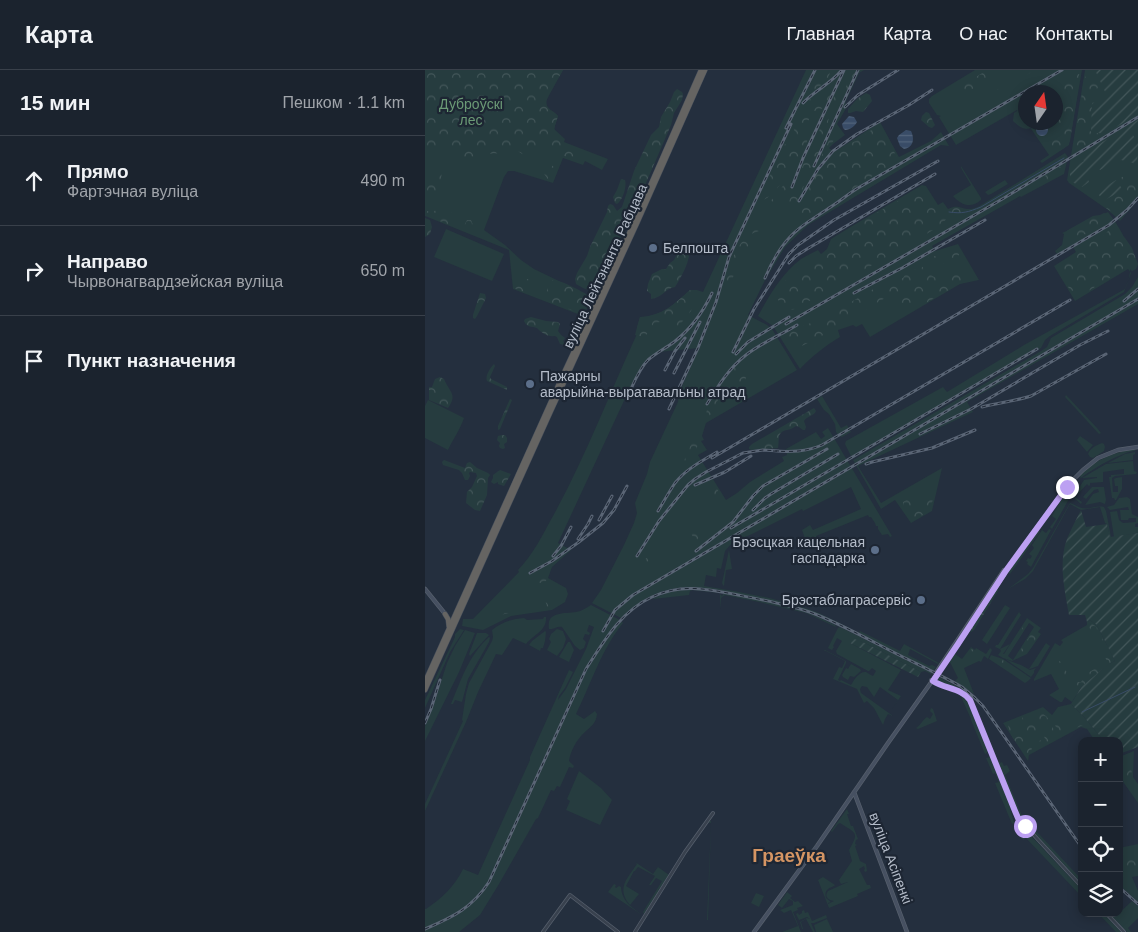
<!DOCTYPE html>
<html lang="ru">
<meta charset="utf-8">
<style>
body{margin:0;font-family:Helvetica,sans-serif;background:#282f3a;color:#f1f3f6}
.controls{position:absolute;right:15px;bottom:15px;display:grid;overflow:hidden;border-radius:10px;box-shadow:0 2px 12px #0003}
.controls button{width:45px;height:45px;display:grid;place-items:center;padding:0;border:0;border-bottom:1px solid #39404a;background:#1b232e;color:#f1f3f6;font:25px sans-serif}
.compass{position:absolute;left:593px;top:15px;width:45px;height:45px;border-radius:50%;background:#1b232e;box-shadow:0 2px 12px #0003;rotate:13deg}
.stop{position:absolute;width:15px;height:15px;margin:-11px;border:4px solid #bca0f2;border-radius:50%;background:#fff}
.stop.end{background:#bca0f2;border-color:#fff;box-shadow:0 1px 5px #0008}
.list{margin:0;padding:0;list-style:none}
h2{display:flex;justify-content:space-between;align-items:center;height:65px;margin:0;padding:0 20px;font-size:21px}
h2 small{font-size:16px;font-weight:400;color:#a0a4aa}
.list li{display:grid;grid-template-columns:32px 1fr auto;gap:15px;align-items:center;box-sizing:border-box;height:90px;padding:0 20px;border-top:1px solid #39404a}
.list b{display:block;font-size:19px;white-space:nowrap}
.list p{margin:0;font-size:16px;white-space:nowrap;color:#a0a4aa}
.list em{font-size:16px;font-style:normal;color:#a0a4aa}
.icon{flex:none;width:28px;height:28px;fill:none;stroke:currentColor;stroke-width:2;stroke-linecap:round;stroke-linejoin:round}
.map{position:relative;flex:none;width:713px;height:862px;overflow:hidden}
header{display:flex;align-items:center;gap:30px;box-sizing:border-box;height:70px;padding:0 25px;background:#1b232e;border-bottom:1px solid #39404a}
header strong{font-size:24px}
nav{display:flex;gap:28px;margin-inline-start:auto;font-size:18px}
main{display:flex}
aside{flex:1;background:#1b232e}
.map>svg:first-child{display:block}
.grass{fill:#263c3f;fill-rule:evenodd}
.forest{fill:url(#forest-crowns)}
.garden{fill:url(#garden-furrows)}
.water{fill:url(#water-rules)}
.lines{fill:none;stroke-linecap:round;stroke-linejoin:round}
.stream{stroke:#394c67;stroke-width:1}
.tertiary-casing{stroke:#565f6c;stroke-width:4}
.secondary-casing{stroke:#565f6c;stroke-width:4.5}
.trunk-casing{stroke:#434c59;stroke-width:5.5}
.tertiary{stroke:#38414e;stroke-width:2.5}
.secondary{stroke:#465061;stroke-width:3}
.trunk{stroke:#656462;stroke-width:4.5}
.rail-casing{stroke:#5a6575;stroke-width:3}
.rail{stroke:#1d2633;stroke-width:1;stroke-dasharray:4;stroke-linecap:butt}
.route{stroke:#bca0f2;stroke-width:6}
.service-dot{fill:#5c6f8a;stroke:#1d2633;stroke-width:2}
.labels{text-anchor:middle;stroke-width:4.5;stroke-linejoin:round;paint-order:stroke}
.park-label{font-size:14px;fill:#6b9a76;stroke:#1d2633}
.poi-label{font-size:14px;fill:#b4bcc9;stroke:#1d2633;text-anchor:start}
.street-label{font-size:14px;fill:#b4bcc9;stroke:#1d2633}
.district-label{font-size:19px;font-weight:bold;fill:#d59563;stroke:#1d2633}
</style>
<header>
<strong>Карта</strong>
<nav><a>Главная</a><a>Карта</a><a>О нас</a><a>Контакты</a></nav>
</header>
<main>
<aside>
<h2>15 мин<small>Пешком · 1.1 km</small></h2>
<ul class="list">
<li><svg class="icon" aria-label="ahead" viewBox="0 0 24 24"><path d="M12 20V5M6 11l6-6 6 6"/></svg><div><b>Прямо</b><p>Фартэчная вуліца</p></div><em>490 m</em></li>
<li><svg class="icon" aria-label="right" viewBox="0 0 24 24"><path d="M7 20v-9h11M14 6l5 5-5 5"/></svg><div><b>Направо</b><p>Чырвонагвардзейская вуліца</p></div><em>650 m</em></li>
<li><svg class="icon" aria-label="arrive" viewBox="0 0 24 24"><path d="M6 21V4h12l-3 4 3 4H6"/></svg><div><b>Пункт назначения</b></div></li>
</ul>
</aside>
<div class="map">
<svg width="713" height="862" viewBox="0 0 713 862">
<defs>
<pattern id="forest-crowns" width="20" height="18" patternUnits="userSpaceOnUse" patternTransform="scale(1.25)"><rect width="20" height="18" fill="#263c3f"/><path d="M2 6a3 3 0 1 1 6 0M12 15a3 3 0 1 1 6 0" fill="none" stroke="#435659"/></pattern>
<pattern id="garden-furrows" width="10" height="10" patternUnits="userSpaceOnUse" patternTransform="scale(1.25)"><rect width="10" height="10" fill="#263c3f"/><path d="M-1 1l2-2M0 10L10 0M9 11l2-2" fill="none" stroke="#435659"/></pattern>
<pattern id="water-rules" width="6" height="5" patternUnits="userSpaceOnUse" patternTransform="scale(1.25)"><rect width="6" height="5" fill="#394c67"/><path d="M0 2.5h6" fill="none" stroke="#53647b"/></pattern>
</defs>
<rect width="100%" height="100%" fill="#242f3e"/>
<path class="grass" d="M0,0H138L121,31C121,40 129,40 133,46L129,59L140,69L139,72L183,89L177,100L160,91L158,95L138,88L128,113L89,101H83L79,107L59,160L80,175L96,190L109,199L161,224L167,229L158,246L88,219L84,180L0,146Z
M381,0H439L434,3L420,33L423,35L412,54L420,65L408,74L404,78L409,82L455,52L474,87L506,71L516,62L524,76L516,75L383,155L360,177L340,210L323,245L342,255L347,259L372,300L281,353L277,366L279,370L276,371L282,380L273,385L301,430L312,423L325,412L359,391L357,387L362,385L361,379L391,362L396,369L400,366L397,362L403,358L467,466L465,467L463,464L457,465L453,459V456H451L450,453L446,447H444L443,445L391,466L393,471L382,474L377,460L385,455L388,460L436,439L426,417L378,441L377,439L325,465L307,473L300,481L296,499L292,498L291,507L281,505L279,516C309,521 340,526 370,535C393,541 413,552 434,563L435,561L475,581L479,574L514,593L513,594L485,579L483,585L504,596L507,595L511,597L508,601C484,589 461,578 437,566C422,558 408,550 392,544C370,536 346,531 323,526C271,515 237,508 196,548L167,533L176,520L199,475L209,453L212,443L210,433L222,404L225,392L253,332L254,323L274,278L233,282L222,291L215,300L205,321L204,320L133,473L146,480L127,497L123,508L141,518L143,524L140,532L127,540L86,546L58,560L37,556L38,549H48L94,502L93,500C108,485 118,464 128,446C160,388 184,325 211,266L212,257L215,247C238,246 249,234 265,220H272L278,222Z
M550,0H657L644,75L617,93L615,91L624,85L602,53L630,52V22H600V51L592,40L531,75L514,47L516,46L512,45L504,33V29L507,26Z
M660,0H713V130L695,151L683,140L644,113L642,110Z
M640,83L643,87L639,104L596,127L595,126L507,176L510,181L533,174L554,210L535,214L445,267L437,254L431,257L428,255L413,260L415,267C400,276 386,287 375,299L348,256L333,246C344,226 357,203 376,189C381,186 387,183 393,180L396,184L402,179L406,169L427,156L497,115L501,116L513,135L518,132L523,139C533,134 535,139 545,139C551,139 556,135 561,132Z
M536,96L556,128V130C546,139 536,135 528,126L546,115L536,98Z
M580,110L583,114L566,124L563,125L560,122Z
M683,142C703,168 713,191 699,222L625,266L620,270L616,278L427,388L420,374L421,371L518,317L522,322L599,275L700,219L706,203L703,199L650,231L629,196L651,182L648,177L633,186L630,181L637,175L639,164L637,163Z
M21,159L79,184L67,211L9,187Z
M713,207V234L542,332L548,342L433,396L456,433L517,398L507,441L486,453L470,430L456,439L428,390L616,281L622,277L626,268L700,224L707,217Z
M641,325L672,358L676,363L674,364L640,327Z
M397,326L416,358L422,355L426,362L417,367L414,366L411,362L410,354L404,344L399,340L392,329Z
M3,330L39,348C35,360 28,369 23,380L0,368V336Z
M655,366L668,375L662,382L652,370Z
M677,373L679,374L680,377L679,381L668,388L665,387L663,384C665,378 672,375 677,373Z
M709,379L710,381C697,382 667,399 656,408L655,407L656,404C673,389 686,383 709,379Z
M710,382V384L708,385V390L683,393L700,384Z
M708,391L709,401L712,402L711,404L690,406L687,408L688,422H693V416H690L689,409L691,408L697,407V419L691,430H690L689,428H687L684,407H686V405L699,404V399L678,402V412L665,413V415L664,416L662,414L650,427L657,432L656,434L648,427L659,410L672,408V407L657,408L681,394Z
M667,417H679L681,430L680,434L675,432L660,435L668,424L674,422L673,419L669,420L661,429L658,427Z
M702,427L705,429L707,444L713,447V453L710,454V457H713V463L689,467L685,442L692,441L694,450L698,453L711,452V448H704L703,450H696L695,440H704L703,437L685,440L682,437L689,435L694,428Z
M637,429H644L627,459L625,457L631,449L627,446Z
M645,433C649,434 652,437 657,438C664,440 671,435 679,437L681,441L686,467L685,468L682,454L680,453L675,437L656,440L645,434L608,501L600,509L583,519L603,504L608,498Z
M612,459L615,462L585,504L582,501Z
M624,459L626,460L606,497L602,494L603,492L601,491L603,488L605,489L607,486L604,484L609,478L607,475L617,460L621,463Z
M304,480L307,499L301,500L299,516L298,515L297,513Z
M262,519L277,520L295,523L268,520L265,521L264,525L228,529L229,528L244,522Z
M300,523C338,530 376,537 410,555L411,557L381,543L334,532L300,525L296,528L295,539V525L296,524L297,527L298,524Z
M166,535L195,550L198,553C176,580 166,614 151,644L159,649L170,641L172,644C171,654 166,656 159,663C152,669 145,682 144,691L149,696L148,698L144,697L135,717L132,716L129,721L126,720L113,748L111,749L74,814L55,845L34,862H0V839H1C16,829 30,816 38,799L53,805L105,690V687L144,600L148,602L140,618L134,626L133,630L141,619L161,579L169,557L164,555L162,561L165,563L164,565L160,564L158,569L161,572L159,578L155,580L150,576L137,557C132,556 128,560 124,559C121,541 139,544 151,542C157,541 161,538 166,535Z
M580,535L585,538L562,574L557,570Z
M594,542L596,545L575,579L570,577L571,575H573Z
M119,547H121C122,561 109,564 101,574L88,568L77,585L71,584L53,622L41,652L0,741V734L38,651L37,650L41,624L44,613L67,571L68,567L67,560C77,552 87,549 99,548L102,550L118,549Z
M602,548L616,558L613,562L616,564L602,584L587,591L578,588L573,585L576,581L575,579L585,574L578,584H579ZM604,553L609,557L588,590L583,586Z
M665,550L672,555L690,591L684,594L657,616L647,632L640,627L637,632H635L624,625L634,619L626,604L609,611V609L630,573L635,576L638,572L636,570L662,555V552Z
M415,557L507,603L506,604L500,601L496,602L440,573L431,570L425,573L476,600L463,620L476,626L467,639L473,630L455,617L449,627L442,617L437,616L435,619L436,623L468,646L463,644L460,649L458,655L449,638L442,631L439,633L432,619L408,609L414,597L417,598L420,591L401,581H399L400,580L421,591V593L413,610L415,611L416,610L426,615C429,610 434,601 441,602C443,603 445,605 448,606L451,601L447,598L444,601H443L412,584L411,581L417,571L412,568L408,576L409,577L407,580L403,578L413,558Z
M35,559L39,560L25,582L0,638V630L30,567V564Z
M132,559L138,561L141,569L138,578L132,586L122,580L126,572L124,569L126,564Z
M40,560L50,563L34,602L0,671V656L8,637L22,593L30,576Z
M120,561L121,562L120,571L118,578H116L115,581L104,575L107,571Z
M52,563H61L64,565L45,586L44,584Z
M64,567L65,568L64,572L43,609L37,632L30,630L28,634H26C36,610 44,585 64,567Z
M143,572H145L149,580L144,592L134,587Z
M621,573L625,576L613,596L605,599H604Z
M546,577L550,580L551,578L561,584L565,578L567,580L563,589L559,586L556,592L554,591L539,598L549,624L530,611L533,608L524,590L530,584L537,589Z
M566,585L578,589L606,608L603,611L600,613L564,589Z
M580,589L596,595L605,600L611,598L609,601V603L606,607Z
M426,594L435,599L436,601L429,607L425,606L423,610L418,607L417,605L421,598L423,599Z
M514,607L535,618L546,626L564,671L562,670L548,633L544,626L533,619L513,612L512,610Z
M537,625C551,637 557,662 563,679L562,683L560,684L546,650V649L537,629Z
M646,634L659,647L679,671H670L662,659L656,657L604,685L603,691L578,653L618,637L627,645L633,637Z
M506,638L508,639L512,651L493,659L491,658C496,655 498,649 502,647L505,649L508,644L505,641Z
M709,681L708,707L713,714V733L694,706V687Z
M565,687L567,689L584,734L589,753L587,754L570,713L574,712L570,703L568,704L561,688Z
M574,691L575,693L577,692L579,696L582,695L585,701L580,705L597,746L657,810V814L597,750L592,737L590,736L576,705L578,704L573,694L571,693Z
M154,701L176,718L187,730L175,755L141,740L145,731L142,729Z
M422,739L424,744H422L426,756H428L433,769L431,770L430,774L432,775L430,776L435,791L441,794L442,801L440,802L439,800L440,799L439,796L434,799L442,815H445L446,818L432,824L433,826L404,838L393,810L398,807L410,815L409,816C403,818 399,821 401,828L406,832L403,833V834L409,831C403,830 399,827 403,821L423,812L416,814L414,810L427,791L424,780C434,762 432,764 415,753L413,754L407,762L406,761Z
M283,750L286,751V753L283,850H282L286,753L282,752L262,782L282,751Z
M594,753L604,766H606L657,820V827L601,768L598,770L592,756L593,754Z
M713,774V806L707,807L713,821V832L694,815V778Z
M210,792L228,804L233,797L244,805L234,820L233,819L234,821L219,844L218,842L237,811L231,808L226,815H224L230,806L213,797L210,801H209L201,816L214,824L205,835C191,818 202,809 212,794Z
M189,814L191,815L190,817L191,818L194,816L196,817C197,832 207,837 217,845L183,822Z
M362,822L367,826L365,828L370,832L373,831L378,836L372,838L373,840L368,842L376,862H357L373,856L366,840L359,843L355,840L368,835V831L364,829L357,838L353,835Z
M331,823L339,826L334,837L326,833Z
M707,831L713,836V848L703,858L706,862H702L684,843H688L691,846Z
M379,840L380,843L383,842L387,851L401,845L402,848L389,853H386L390,862H388L381,849L376,852L378,859H377L375,852L382,848L385,849L382,847L374,850L371,844L373,843L374,845L377,843V841Z
M673,843H678L696,862H691Z
M402,849L408,862H391L389,855Z"/>
<path class="forest" d="M0,0H138C134,8 116,30 123,38C126,42 130,43 133,46C132,51 128,57 130,61C131,65 137,72 140,74C143,76 147,76 151,78C156,82 155,89 148,88C143,88 138,85 133,84C132,84 126,84 125,83C121,82 121,77 117,76C110,74 111,87 102,85C94,85 92,77 85,76L78,83L60,84L46,88H40L29,81L23,80L0,81Z
M392,0H406L402,11L389,20L385,21L384,19V17Z
M423,0H432L415,36L404,47L403,52L404,63L395,81L387,91L386,100L371,134L367,138L363,139V134L383,82L389,70L394,64L395,55L409,27C411,25 414,24 417,22C424,17 422,7 423,0Z
M562,0H582L560,10L548,19L540,20L538,18V17L540,14Z
M597,0H610L573,21H571C574,17 578,16 581,13C587,8 589,5 596,3Z
M664,1H668L672,4L683,10L673,17L671,21L673,29L664,60L669,64L680,60L683,62L682,64C673,70 661,82 650,78L649,74L650,69L659,9Z
M651,4H654L655,7L645,71C642,77 634,83 628,82L621,73L624,67L623,58L621,55C608,51 606,68 588,51L589,43L600,36V52H630V22H624C630,15 643,10 651,4Z
M408,11H410L411,14C408,20 404,32 399,37C396,40 392,39 388,42C385,44 383,53 381,57C383,63 383,70 381,76C380,80 376,83 374,86C367,98 348,130 335,131L333,128C335,123 339,120 341,115C347,102 351,87 359,75L362,73L366,76L371,78C379,71 369,64 368,56L370,51L374,45L380,34L390,24Z
M252,19L257,22L258,24L257,30L249,43L246,55L218,120L208,132L205,146L185,191L176,202L169,216L163,220L158,218L151,214L150,209L152,203L162,186L165,177L182,142L183,136L185,134L188,135L192,141L197,137L209,101L226,65L234,57L236,47L245,32L249,22Z
M441,23L445,25L447,31L438,42L431,41L425,43H423V39L433,28Z
M501,42L504,43L510,55L507,58L504,57L496,50L497,46Z
M452,57L457,60L472,87C473,99 458,101 449,105L383,149L378,151L373,149L371,144L377,131L381,121L396,97L406,90L413,81L425,73L434,70L441,64L449,58Z
M412,60L414,62C412,69 403,75 400,84L397,86V84L402,75L405,67L410,61Z
M121,94L128,96L132,101L128,111H124L117,101V97Z
M634,97L639,98L637,103L620,113L616,112L615,110L618,107Z
M11,101H14L17,102L15,116L11,130H9L1,124L0,110C7,111 8,105 11,101Z
M701,106L713,114V125L703,136L696,140L694,144L691,145L678,136V133L694,123L695,121L691,111L692,110L697,107Z
M196,109L200,110C202,116 198,130 192,134L190,133L188,127L192,120Z
M361,112L364,113L363,117L349,136L342,141L341,149L335,154L334,161L326,164V171L307,209L304,220L300,224L299,222L301,214L300,206L309,185L316,173L320,169L324,158Z
M497,119L503,122L510,134L523,140C529,138 532,135 537,139L538,143L535,145L524,147L510,159L437,201H428L415,209L410,216L372,238L367,240L362,238L353,230L351,225L353,219L366,204L400,182L412,168L422,160L492,120Z
M12,139C31,137 26,145 33,156H39L42,150H46L50,160V163L46,164L0,145V140L7,143Z
M679,143L684,145L686,150C682,154 668,163 662,164C658,165 658,163 654,165C651,166 649,168 647,169L641,167L640,163L643,160L668,146L675,145Z
M0,148L5,150L7,157L5,164L0,167Z
M685,159L688,160L692,163L696,164L700,168L707,178L713,194L711,199L707,201L704,198H701L660,223H656L645,220L637,207L638,194L643,188L672,168L678,166Z
M260,177L265,180C264,193 257,206 250,217C239,219 239,227 226,229V224L222,221L223,214L227,204L237,199H241L245,193L249,190L255,178Z
M530,179L532,180L534,184L532,193C527,195 525,193 520,193C514,194 509,198 506,202V205C511,209 519,210 524,206C526,204 528,202 530,201L537,207H545L547,209L546,211L534,214L480,245L476,244L474,238L468,232L469,227L465,225L440,240L433,246L423,250L410,258L414,264L410,269L407,270L404,266V262L371,279H366L362,273L360,266L366,261L374,259L380,254L390,253L464,210L470,208H478L483,200L495,199L500,195L502,189L504,187L510,186H518Z
M91,208L97,209H103L106,211L107,219L117,225L122,222L123,213L125,210C135,209 155,220 164,226V229L161,233V240L158,243H154L91,219C88,217 88,214 88,210Z
M265,220L270,228L266,241L253,257L245,261L241,257L240,253L235,252L229,253L220,267L210,265L215,247C238,246 249,234 265,220Z
M55,223L60,224L61,228L52,246L50,249L48,248V245Z
M106,247L121,251L133,252L135,254L133,261L136,265L140,268L138,271L141,275H139L135,274L132,267L130,266C122,267 117,263 112,258C107,256 102,258 99,251L100,249Z
M319,290H322L324,292L320,300L321,310L301,320H299C296,309 311,296 319,290Z
M69,294L70,296L65,307L66,309L82,317V320L62,311C60,306 65,298 69,294Z
M15,307L19,309C24,322 33,324 23,338L4,330V317H7L10,309Z
M293,320H295L296,322C295,325 289,340 288,342C285,346 282,347 280,352H278L277,350C282,345 281,340 284,335C288,329 291,326 293,320Z
M85,329L87,330L75,359L73,360V356Z
M389,338L391,341C389,346 382,346 379,351L381,357L380,360H378L374,357L371,356C365,361 358,359 355,364C353,368 354,374 353,378L327,380L324,379V377L327,374Z
M277,356L278,360L271,380L273,390L265,397L261,398L258,395L259,391L272,360L274,357Z
M77,365H80L82,368V372L79,374L80,378L78,379L75,378L74,376L75,373L72,370L73,366Z
M19,390L40,398L42,393L45,392L52,398L63,403L65,405L63,408L62,425L55,441L50,440L41,433L42,422L47,417L52,406L51,403L45,402L44,403L45,406L43,410H40L37,403L34,400L18,395L17,392Z
M75,400L86,404L79,416L73,414V412L69,414L66,412L68,408V405Z
M285,416H289L291,417L296,426L295,429L292,430L287,428L284,421Z
M506,420H509L510,423L505,439C499,445 489,453 482,444C479,440 478,437 478,432L483,429C498,436 501,435 506,420Z
M265,451H267C272,453 271,456 272,460L277,463V467L272,470L269,469L266,463L261,460L263,453Z
M227,484L232,486V489L227,493L224,494L222,498L220,499L218,496L219,490Z
M119,500L122,501L123,503L121,511L115,513L111,511L110,508Z
M573,518V521L549,560L546,562H545L546,558L571,519Z
M115,521L119,522L123,521L125,522L126,535L125,537H122L120,529L114,525L113,523Z
M81,535L84,536V543L75,545L71,544L70,539L73,538L79,541L80,540L78,537Z
M602,551L604,552L603,554L585,582L582,585L581,583Z
M664,553C672,554 676,564 678,571L675,574L672,573L663,555Z
M610,558L612,559C613,569 606,582 596,585L595,581Z
M679,575H682L688,588L687,592L652,620C645,621 642,613 639,609H633L631,607V594L633,592L635,591L644,606L651,612H656L661,604L681,592V589L676,580L677,576Z
M546,579L554,581L558,585L556,586L548,584L544,591H541L540,587Z
M568,588C575,587 583,593 589,598V601L587,602L584,601L567,590Z
M633,638H635L634,642V644L641,655L640,660L637,662C632,659 625,651 628,645C628,644 633,639 633,638Z
M612,642C624,643 628,657 631,667C628,672 619,677 613,677L611,676C611,670 616,671 620,669L619,666L617,665C608,669 608,672 604,661H600L598,663V666L607,679L604,683L601,684C594,677 584,665 583,655L585,653L593,654L595,653L598,647L604,646Z
M658,649L662,652L669,660L668,662H666L661,655H658L647,660L644,658L646,655Z
M694,689C704,694 710,701 706,712H701L694,703Z
M708,776L713,777V803C709,804 706,808 702,808C691,810 694,786 694,779Z"/>
<path class="garden" d="M670,0H713V44L680,64L666,62L667,33L674,31L682,26Z
M713,50V58L706,62L713,73L712,99L708,97V93L696,90L675,100L674,99L662,106L664,112L657,117L645,111V99L659,91L655,86Z
M691,110L698,120L678,131L672,122Z
M656,440L661,457L682,454L685,467L713,463V677L694,684V671H679L659,647L646,634L657,616L684,594L690,591L672,555L665,550L662,552L660,545H644C640,522 633,492 642,469C646,459 651,450 656,440Z
M427,568L440,573L496,602L493,607L425,573Z"/>
<path class="water" d="M424,46L429,47L432,52C430,56 425,60 420,60L418,58L417,54Z
M611 60a6 6 0 1 1 12 0a6 6 0 1 1-12 0Z
M481,60L486,61C490,69 488,78 479,79L475,76L472,68L474,65Z"/>
<g class="lines">
<path class="stream" d="M524,142C538,144 543,142 556,137L639,88
M657,642L710,617"/>
<g class="tertiary-casing">
<path id="tertiary" d="M506,610C523,621 540,617 548,638L593,748L657,817
M681,843L699,862
M118,862L145,825L193,862
M210,862L260,782L288,743"/>
</g>
<g class="secondary-casing">
<path id="secondary" d="M0,519L21,545
M512,601L579,500
M429,722L482,862
M329,862L392,776L463,673L532,576L594,482L643,415L658,400L673,388L693,380L713,377"/>
</g>
<g class="trunk-casing">
<path id="trunk" d="M20,544L23,549L24,557
M0,612L138,305L208,155L276,0
M0,620L124,345L212,153L280,0"/>
</g>
<use href="#tertiary" class="tertiary"/>
<use href="#secondary" class="secondary"/>
<use href="#trunk" class="trunk"/>
<g class="rail-casing">
<path id="rail" d="M378,33C389,21 405,14 416,1
M420,37L433,25L473,0
M361,58L390,0
M389,96L433,0
M367,117L378,88L419,0
M374,131L393,99L408,81L432,64L484,35L507,20
M364,193L371,186L382,179L510,104
M340,208C346,194 353,180 364,168C375,155 390,148 404,138C414,132 423,124 433,118L637,0
M429,223L477,198L560,150
M699,231L713,219
M361,254L579,128L713,47
M308,282L329,239L364,184L373,175L409,150L513,91
M311,284L323,272L364,247
M240,300L250,281L260,268
M249,303L275,252
M205,321C210,310 215,298 223,290C231,283 241,278 249,272C266,259 278,242 287,223
M282,334C293,316 304,298 321,285C336,273 356,265 372,255
M557,337C573,333 590,331 606,326L681,284
M244,339L273,278L291,232L304,187L366,54
M495,364L546,339L655,275L683,261
M348,381C366,382 381,382 397,375L645,230
M287,388L684,155L702,140L713,128
M441,394L447,392L507,378L550,360
M270,415L300,402L326,386
M328,440L340,428L346,424L413,384
M233,441C239,431 244,422 250,413C261,399 277,391 292,382
M174,450L187,426
M306,458L612,279
M153,469L163,454L167,446
M271,481L308,452L328,426L338,416L402,379
M128,486L136,476L146,457
M212,486L234,451L263,415L270,409L281,402L318,383L338,380L354,381
M105,503L127,491L154,472L178,453L189,440L202,416
M178,561L190,540L208,525L713,229
M0,653L6,639L15,610
M694,817L713,834
M0,859C28,847 47,838 64,812L161,599C179,571 196,541 227,527C257,513 282,519 313,525C339,530 366,535 390,544C420,556 448,572 476,586C496,596 517,606 537,617L550,628L558,636L657,778"/>
</g>
<use href="#rail" class="rail"/>
</g>
<g class="lines">
<path class="route" d="M600,756L593,748L590,741L545,630C536,618 520,619 508,611L533,574L580,502L642,417"/>
</g>
<g class="service-dot">
<circle cx="228" cy="178" r="5"/>
<circle cx="105" cy="314" r="5"/>
<circle cx="450" cy="480" r="5"/>
<circle cx="496" cy="530" r="5"/>
</g>
<g class="labels">
<g class="park-label">
<text x="46" y="39">Дуброўскі<tspan x="46" dy="16">лес</tspan></text>
</g>
<g class="poi-label">
<text x="238" y="183">Белпошта</text>
<text x="115" y="311">Пажарны<tspan x="115" dy="16">аварыйна-выратавальны атрад</tspan></text>
<text x="440" y="477" text-anchor="end">Брэсцкая кацельная<tspan x="440" dy="16">гаспадарка</tspan></text>
<text x="486" y="535" text-anchor="end">Брэстаблаграсервіс</text>
</g>
<g class="street-label">
<text transform="translate(180 196) rotate(-65)" y="5">вуліца Лейтэнанта Рабцава</text>
<text transform="translate(466 788) rotate(69)" y="5">вуліца Асіпенкі</text>
</g>
<g class="district-label">
<text x="364" y="792">Граеўка</text>
</g>
</g>
</svg>
<div class="controls">
<button>+</button>
<button>−</button>
<button><svg class="icon" aria-label="locate" viewBox="0 0 24 24"><circle cx="12" cy="12" r="6"/><path d="M12 2v4M12 18v4M2 12h4M18 12h4"/></svg></button>
<button><svg class="icon" aria-label="layers" viewBox="0 0 24 24"><path d="M12 4l9 5-9 5-9-5zM3 14l9 5 9-5"/></svg></button>
</div>
<svg class="compass" viewBox="-18 -18 36 36"><path d="M0-13l5 13h-10z" fill="#e53935"/><path d="M0 13l5-13h-10z" fill="#a0a4aa"/></svg>
<div class="stop" style="left:600px;top:756px"></div>
<div class="stop end" style="left:642px;top:417px"></div>
</div>
</main>
